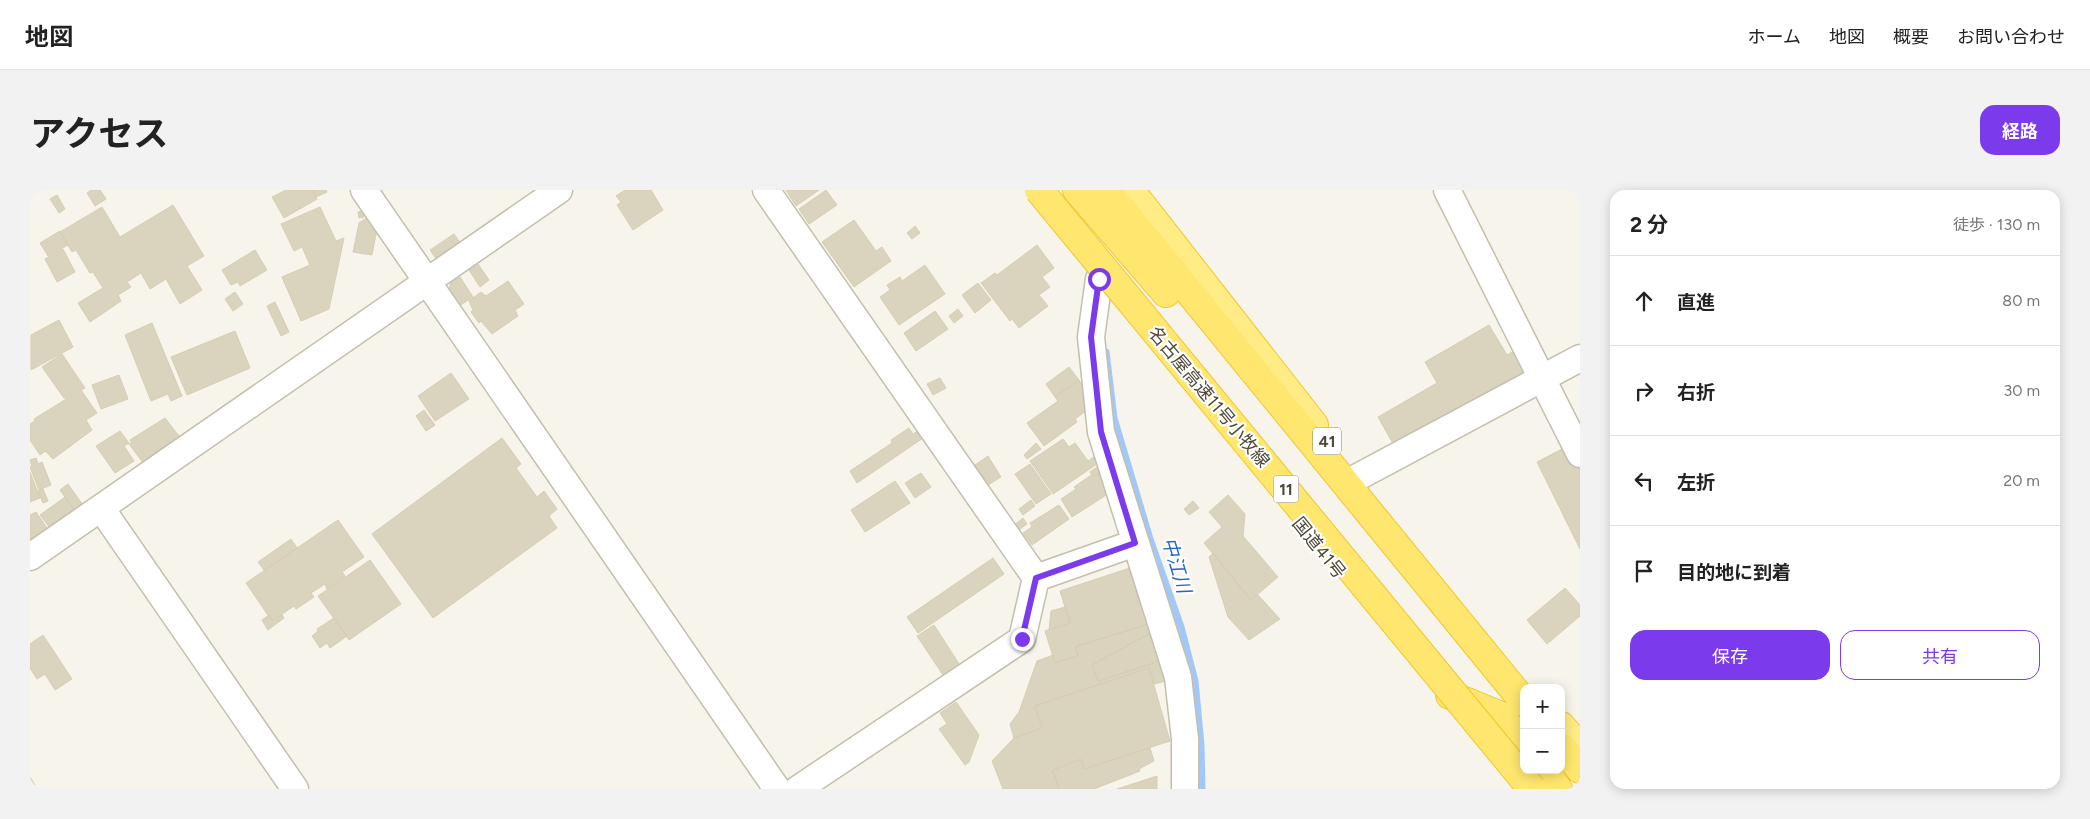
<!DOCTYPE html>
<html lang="ja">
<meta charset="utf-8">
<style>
body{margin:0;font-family:Figtree,"Noto Sans JP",sans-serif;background:#f2f2f2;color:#222}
.controls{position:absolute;right:15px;bottom:15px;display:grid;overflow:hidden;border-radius:10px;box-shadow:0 2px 12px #0003}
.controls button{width:45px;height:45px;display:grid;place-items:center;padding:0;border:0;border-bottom:1px solid #e0e0e0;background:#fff;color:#222;font:25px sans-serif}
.stop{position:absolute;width:15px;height:15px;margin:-11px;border:4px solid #7c3aed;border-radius:50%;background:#fff}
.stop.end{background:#7c3aed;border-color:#fff;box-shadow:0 1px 5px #0008}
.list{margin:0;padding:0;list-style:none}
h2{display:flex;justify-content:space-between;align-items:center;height:65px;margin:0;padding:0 20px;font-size:21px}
h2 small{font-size:16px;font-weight:400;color:#767676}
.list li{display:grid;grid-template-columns:32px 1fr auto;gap:15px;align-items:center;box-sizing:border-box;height:90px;padding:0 20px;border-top:1px solid #e0e0e0}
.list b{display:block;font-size:19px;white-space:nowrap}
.list em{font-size:16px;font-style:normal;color:#767676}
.actions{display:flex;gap:10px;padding:15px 20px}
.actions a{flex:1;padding:11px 0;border:1px solid #7c3aed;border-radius:15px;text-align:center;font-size:18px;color:#7c3aed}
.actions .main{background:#7c3aed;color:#fff}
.icon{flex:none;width:28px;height:28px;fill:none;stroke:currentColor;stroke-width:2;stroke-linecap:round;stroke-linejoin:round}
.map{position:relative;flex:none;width:1550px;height:599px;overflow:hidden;border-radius:15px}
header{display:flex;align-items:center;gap:30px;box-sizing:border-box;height:70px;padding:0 25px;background:#fff;border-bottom:1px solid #e0e0e0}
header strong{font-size:24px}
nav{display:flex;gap:28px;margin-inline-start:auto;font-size:18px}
.intro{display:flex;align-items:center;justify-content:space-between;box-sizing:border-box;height:120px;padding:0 30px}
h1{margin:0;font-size:35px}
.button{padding:12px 22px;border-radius:15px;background:#7c3aed;color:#fff;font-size:18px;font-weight:700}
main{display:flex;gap:30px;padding:0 30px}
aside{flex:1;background:#fff;border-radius:15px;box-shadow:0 2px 12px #0003}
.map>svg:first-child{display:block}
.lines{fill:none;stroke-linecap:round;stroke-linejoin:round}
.stream{stroke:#a2c8f9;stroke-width:7}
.building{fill:#dad4bf;stroke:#d6cdb1}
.minor-casing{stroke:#c4bfac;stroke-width:29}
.trunk-casing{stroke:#efc62d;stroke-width:30}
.motorway-casing{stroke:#efc62d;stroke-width:30}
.minor{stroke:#fff;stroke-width:26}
.trunk{stroke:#ffec85;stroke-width:28}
.motorway{stroke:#ffe66e;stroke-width:28}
.motorway-bridge-casing{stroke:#efc62d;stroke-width:30;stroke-linecap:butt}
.motorway-bridge{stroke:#ffe66e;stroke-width:28}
.route{stroke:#7c3aed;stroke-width:6}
.labels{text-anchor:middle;stroke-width:4.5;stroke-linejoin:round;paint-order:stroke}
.shield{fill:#fff;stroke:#827f73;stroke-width:1}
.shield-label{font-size:16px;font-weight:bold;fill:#4d4837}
.street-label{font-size:18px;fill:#4d4837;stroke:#fff}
.water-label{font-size:19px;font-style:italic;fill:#2367c6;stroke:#fff}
</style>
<header>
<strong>地図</strong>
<nav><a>ホーム</a><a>地図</a><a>概要</a><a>お問い合わせ</a></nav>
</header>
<div class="intro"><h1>アクセス</h1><a class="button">経路</a></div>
<main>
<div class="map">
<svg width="1550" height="599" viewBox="0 0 1550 599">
<rect width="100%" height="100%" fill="#f7f5eb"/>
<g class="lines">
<path class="stream" d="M1076,162L1084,228L1120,349L1151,437L1165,491L1171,555L1172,599"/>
</g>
<path class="building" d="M61,0H70L76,9L65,16L57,3Z
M256,0H282L287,9L254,28L242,7Z
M282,0H296L297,2L286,7Z
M595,0H621L633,20L603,40L587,15L591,12L586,6Z
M756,0H789L766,16Z
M796,0L807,15L779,34L769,19Z
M27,5L35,19L29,23L20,9Z
M143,15L174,66L157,76L172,100L150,114L136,89L120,99L111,83L97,92L101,97L88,105L91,111L60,132L48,113L73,98L63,82L60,83L46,60L42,62L30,42L72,17L90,47Z
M290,17L306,51L314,48L299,119L271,131L252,87L280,75L272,57L264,61L251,34Z
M332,21L334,27L329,28L328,22Z
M339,26L347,39L342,65L323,62L329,33Z
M824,30L846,61L852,57L861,71L824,97L792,52Z
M885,36L890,43L882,49L877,43Z
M30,41L38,55L18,66L10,53Z
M424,44L431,54L407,70L400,60Z
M1007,55L1024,78L1012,87L1020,97L1009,105L1018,116L989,138L982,129L980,131L951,93L965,83L967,85Z
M33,59L45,82L27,92L15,69Z
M225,60L237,80L210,96L208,92L201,95L192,80Z
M448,74L459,90L450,97L439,80Z
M895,75L915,104L869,135L850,107L860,100L857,95L870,87L872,91Z
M430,87L443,107L429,116L419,100L421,92Z
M478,91L494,114L485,120L488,126L462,144L451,131L449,133L441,122L443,120L439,111L451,102L456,106Z
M948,93L961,110L945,123L932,105Z
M205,102L213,114L203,121L195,109Z
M245,112L259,142L251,146L237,116Z
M928,119L933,126L924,133L919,126Z
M905,121L918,139L886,161L874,143Z
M29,130L43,157L1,180V145Z
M122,133L152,206L141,211L138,204L121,211L95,145Z
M1459,135L1477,165L1489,158L1500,178L1365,257L1348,227L1407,193L1395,172Z
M205,141L220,178L157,205L141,167Z
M32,164L55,198L51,200L67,223L56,230L62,240L23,269L15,261L10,265L0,250V234L5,231L4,229L38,208H34L12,177Z
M1039,177L1049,190L1025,207L1016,194Z
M421,183L439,209L405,231L388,206Z
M89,185L98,209L71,219L62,195Z
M910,188L916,198L903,205L897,194Z
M1049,190L1065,214L1045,229L1047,232L1014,256L997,233L1028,211L1025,207Z
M394,220L405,235L396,241L386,226Z
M135,228L152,250L114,274L99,254L102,253L100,250Z
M879,238L883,244L891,239L896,246L827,293L820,281L862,253L861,250Z
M90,241L99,253L94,256L104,271L85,283L66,256Z
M472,248L491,274L486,278L507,307L514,301L527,319L519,326L527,338L403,428L342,344Z
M1033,249L1039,257L1045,253L1058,271L1065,266L1070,272L1023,304L1000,271Z
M1006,253L1011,259L997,269L994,265Z
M1538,256L1550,280V359L1507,272Z
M958,266L971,287L958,295L945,275Z
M6,268L8,274L12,272L21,295L9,300L0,277L2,276L0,270Z
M1074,272L1079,278L1069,285H1062L1060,282Z
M1000,274L1021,304L1006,314L985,284Z
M0,282L10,308L0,312Z
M891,283L901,297L885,308L875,293Z
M1068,283L1074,292L1084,300L1042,327L1031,309L1046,299L1044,297L1063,284L1064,286Z
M865,291L880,313L835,342L821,320Z
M38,294L55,318L47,324L30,300Z
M13,299L18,311L13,313L8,301Z
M1198,305L1215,324L1213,346L1248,387L1221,410L1174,353L1192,337L1179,322Z
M35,307L47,324L22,341L10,325Z
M1001,310L1005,316L993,325L989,319Z
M1163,311L1169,318L1159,325L1154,319Z
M1029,315L1039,329L1002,355L993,343L1002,337L1000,333Z
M6,322L19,341L0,354V325Z
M993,328L997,334L987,341L983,336Z
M308,330L334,367L312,382L315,386L297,399L295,394L281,403L284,407L266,419L264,416L242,431L216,393Z
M261,349L267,358L234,380L228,372Z
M1183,363L1221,410L1227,404L1250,429L1219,450L1198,427L1179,367Z
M963,368L974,384L888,443L877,427Z
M340,370L371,414L319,450L288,406Z
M1103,377L1121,433L1045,457L1048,466L1025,473L1015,441L1040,433L1030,401Z
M1535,398L1550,415V426L1517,454L1497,430Z
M1035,417L1040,433L1019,440L1021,421Z
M239,425L242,431L252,425L254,428L238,440L232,430Z
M304,428L317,446L300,458L297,453L290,458L282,446L288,441L287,439Z
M1121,433L1124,441L1062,475L1068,491L1133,470L1136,491L1124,494L1119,478L1005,516L1012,538L984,548L980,534L989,522L1007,471L1023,465L1025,473L1048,466L1045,457Z
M904,435L931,477L915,488L887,446Z
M1124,441L1133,470L1068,491L1062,475Z
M13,445L42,489L25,500L15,484L7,489L0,478V454Z
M1119,478L1140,551L1054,579L1051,569L1023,580L1029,599H973L962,571L984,548L1012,538L1005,516Z
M926,512L949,545L939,572L935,575L909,539L917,534L910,523Z
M1120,558L1124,571L1109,579L1110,581L1064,599H1029L1023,580L1051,569L1054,579Z
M1127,586V599H1087Z
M0,587L5,595L0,598Z"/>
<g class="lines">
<g class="minor-casing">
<path id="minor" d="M334,0L747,599
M736,0L1006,388L992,449L768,599
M1417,0L1550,264
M1069,89L1061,147L1071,242L1148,487L1155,549V599
M1326,288L1550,168
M71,318L265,599
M0,367L529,0
M1006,388L1105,353"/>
</g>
<g class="trunk-casing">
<path id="trunk" d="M1100,0L1284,235
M1531,536L1550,558"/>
</g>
<g class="motorway-casing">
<path id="motorway" d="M1047,0L1136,103
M1076,0L1494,512
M1420,505L1471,526L1494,555
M1531,557L1550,579
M1514,580L1528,599"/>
</g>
<use href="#minor" class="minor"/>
<use href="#trunk" class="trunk"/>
<use href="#motorway" class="motorway"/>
<g class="motorway-bridge-casing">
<path id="motorway-bridge" d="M1009,0L1502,599"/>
</g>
<use href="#motorway-bridge" class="motorway-bridge"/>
</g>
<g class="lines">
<path class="route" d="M992,449L1006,388L1105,353L1071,242L1061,147L1069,89"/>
</g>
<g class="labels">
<g class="shield">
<rect x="1283" y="237.5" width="28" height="27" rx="4"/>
<rect x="1243.5" y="285.5" width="25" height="27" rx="4"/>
</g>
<g class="shield-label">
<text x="1297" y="257">41</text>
<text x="1256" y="305">11</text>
</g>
<g class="street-label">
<text transform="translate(1179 207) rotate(50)" y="6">名古屋高速11号小牧線</text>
<text transform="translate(1289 358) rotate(51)" y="6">国道41号</text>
</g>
<g class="water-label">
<text transform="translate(1147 375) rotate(73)" y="7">中江川</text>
</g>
</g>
</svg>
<div class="controls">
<button>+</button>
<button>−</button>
</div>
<div class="stop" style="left:1069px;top:89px"></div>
<div class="stop end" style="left:992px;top:449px"></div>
</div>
<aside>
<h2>2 分<small>徒歩 · 130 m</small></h2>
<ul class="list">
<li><svg class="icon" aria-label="ahead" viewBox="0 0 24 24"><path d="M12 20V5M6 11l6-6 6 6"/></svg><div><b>直進</b></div><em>80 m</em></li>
<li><svg class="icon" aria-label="right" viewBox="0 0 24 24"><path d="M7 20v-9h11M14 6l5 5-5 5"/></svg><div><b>右折</b></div><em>30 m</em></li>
<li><svg class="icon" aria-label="left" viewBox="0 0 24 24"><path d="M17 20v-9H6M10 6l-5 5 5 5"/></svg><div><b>左折</b></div><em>20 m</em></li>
<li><svg class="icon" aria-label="arrive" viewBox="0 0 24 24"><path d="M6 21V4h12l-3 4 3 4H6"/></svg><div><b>目的地に到着</b></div></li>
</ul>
<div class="actions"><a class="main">保存</a><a>共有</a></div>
</aside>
</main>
